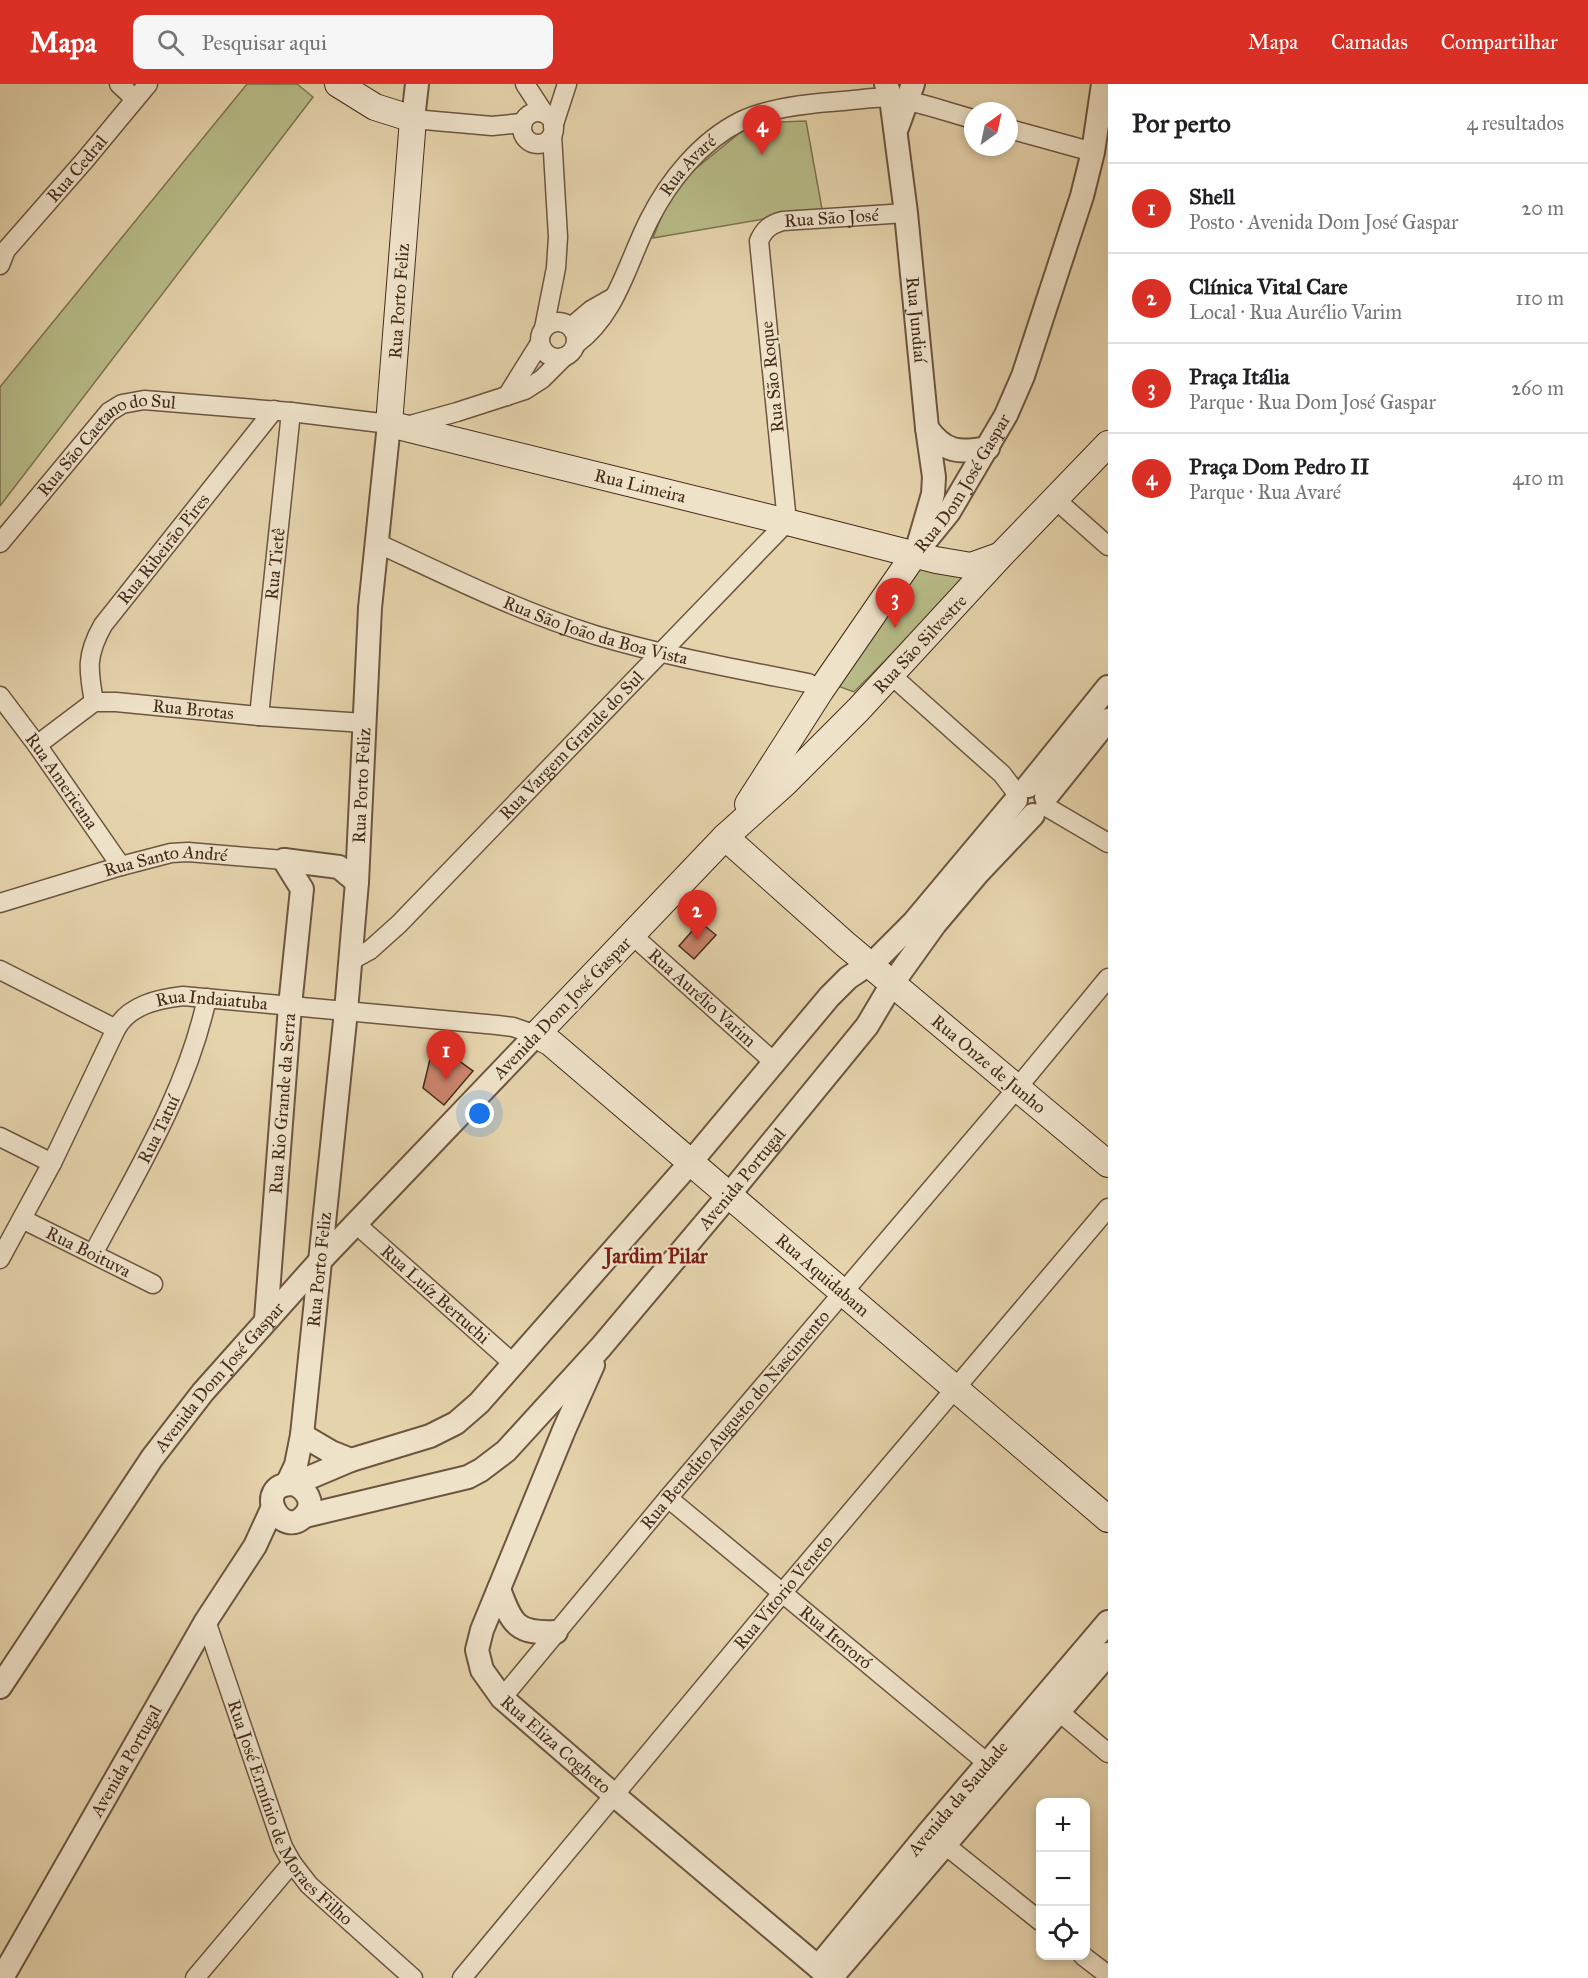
<!DOCTYPE html>
<html lang="pt">
<meta charset="utf-8">
<style>
body{margin:0;font-family:"IM FELL Great Primer",serif;background:#f6f6f6;color:#202124}
.controls{position:absolute;right:18px;bottom:18px;display:grid;overflow:hidden;border-radius:12px;box-shadow:0 3px 9px #0003}
.controls button{width:54px;height:54px;display:grid;place-items:center;padding:0;border:0;border-bottom:2px solid #e0e0e0;background:#fff;color:#202124;font:30px sans-serif}
.compass{position:absolute;left:964px;top:18px;width:54px;height:54px;border-radius:50%;background:#fff;box-shadow:0 3px 9px #0003;rotate:33deg}
.you{position:absolute;left:480px;top:1030px;width:21px;height:21px;margin:-15px;border:4px solid #fff;border-radius:50%;background:#1a73e8;box-shadow:0 0 0 9px #1a73e833}
.badge{display:grid;place-items:center;width:39px;height:39px;border-radius:50%;background:#d93025;color:#fff;font-size:20px;font-weight:700}
.pin{position:absolute;translate:-50% -50px;filter:drop-shadow(0 2px 3px #0008)}
.pin::after{content:'';position:absolute;top:32px;width:21px;height:18px;background:inherit;clip-path:polygon(0 0,100% 0,50% 100%)}
.list{margin:0;padding:0;list-style:none}
h2{display:flex;justify-content:space-between;align-items:center;height:78px;margin:0;padding:0 24px;font-size:26px}
h2 small{font-size:20px;font-weight:400;color:#757577}
.list li{display:grid;grid-template-columns:39px 1fr auto;gap:18px;align-items:center;box-sizing:border-box;height:90px;padding:0 24px;border-top:2px solid #e0e0e0}
.list b{display:block;font-size:22px;white-space:nowrap}
.list p{margin:0;font-size:20px;white-space:nowrap;color:#757577}
.list em{font-size:20px;font-style:normal;color:#757577}
.icon{flex:none;width:33px;height:33px;fill:none;stroke:currentColor;stroke-width:2;stroke-linecap:round;stroke-linejoin:round}
.map{position:relative;flex:none;width:1108px;height:1894px;overflow:hidden}
header{display:flex;align-items:center;gap:36px;box-sizing:border-box;height:84px;padding:0 30px;background:#d93025;color:#fff}
header strong{font-size:28px}
nav{display:flex;gap:33px;margin-inline-start:auto;font-size:21px}
.search{width:420px;height:54px;background:#f6f6f6;display:flex;align-items:center;gap:15px;box-sizing:border-box;padding:0 21px;border-radius:12px;color:#757577;font-size:22px}
main{display:flex}
aside{flex:1;background:#fff}
.map>svg:first-child{display:block}
.green{fill:#b7bb87;stroke:#7e7351;stroke-width:1.5}
.building{fill:#ca846c;stroke:#452b1b;stroke-width:1.5}
.lines{fill:none;stroke-linecap:round;stroke-linejoin:round}
.minor-casing{stroke:#6d553f;stroke-width:21}
.tertiary-casing{stroke:#6d553f;stroke-width:26}
.secondary-casing{stroke:#452b1b;stroke-width:28}
.minor{stroke:#eee2c9;stroke-width:18}
.tertiary{stroke:#eee2c9;stroke-width:22}
.secondary{stroke:#eee2c9;stroke-width:26}
.labels{text-anchor:middle;stroke-width:4.5;stroke-linejoin:round;paint-order:stroke}
.street-label{font-size:18px;fill:#452b1b;stroke:#eee2c9}
.quarter-label{font-size:21px;font-weight:bold;fill:#7a1f14;stroke:#eee2c9}
</style>
<header>
<strong>Mapa</strong>
<div class="search"><svg class="icon" aria-label="search" viewBox="0 0 24 24"><circle cx="10" cy="10" r="6"/><path d="M15 15l6 6"/></svg>Pesquisar aqui</div>
<nav><a>Mapa</a><a>Camadas</a><a>Compartilhar</a></nav>
</header>
<main>
<div class="map">
<svg width="1108" height="1894" viewBox="0 0 1108 1894">
<rect width="100%" height="100%" fill="#e5d3ac"/>
<filter id="stains"><feTurbulence type="fractalNoise" baseFrequency=".00333" numOctaves="4"/><feColorMatrix values="0 0 0 0 .2 0 0 0 0 .09 0 0 0 0 .02 0 0 0 .5 -.17"/></filter>
<radialGradient id="worn" r=".72"><stop offset=".6" stop-color="#630" stop-opacity="0"/><stop offset="1" stop-color="#630" stop-opacity=".3"/></radialGradient>
<path class="green" d="M247,0H297L313,13L0,422V303Z
M806,37L822,125L653,154L673,103L752,39Z
M919,477L972,488L854,608L835,601Z"/>
<path class="building" d="M700,838L716,851L694,875L679,862Z
M434,959L473,987L444,1021L423,1004Z"/>
<g class="lines">
<g class="minor-casing">
<g id="minor">
<path d="M119,0L135,15"/>
<path d="M525,0L544,29"/>
<circle cx="538" cy="44" r="16"/>
<path d="M413,35L492,42L522,39"/>
<path d="M553,43L567,0"/>
<path d="M1009,45L1093,68"/>
<path id="s1" d="M0,181L6,166L85,76L148,0"/>
<circle cx="558" cy="256" r="18"/>
<path d="M571,243L591,226L614,213"/>
<path d="M544,244L556,184L558,153L552,51"/>
<path id="s2" d="M576,260C617,230 627,179 649,136C669,96 701,57 741,37C769,23 813,19 843,17C859,16 878,12 894,14C920,18 947,28 973,35"/>
<path d="M507,312L540,259"/>
<path d="M403,343L457,328L525,306L542,295L564,273"/>
<path d="M1055,415L1108,462"/>
<path id="s3" d="M0,459L109,328L122,320L144,316L291,328L389,340"/>
<path id="s4" d="M377,459C448,492 520,528 595,551C665,572 737,585 808,599L821,606"/>
<path d="M891,591L1002,690L1018,711"/>
<path id="s5" d="M0,612L37,661L121,782"/>
<path id="s6" d="M94,618C88,585 86,571 103,541L274,326"/>
<path id="s7" d="M259,632L291,328"/>
<path id="s8" d="M37,661L94,618H116L259,632L364,639"/>
<path d="M1045,722L1108,759"/>
<path id="s9" d="M0,819L121,782L171,769L188,768L284,776"/>
<path id="s10" d="M632,851L774,978"/>
<path id="s11" d="M350,877L370,866L399,840L787,438L759,157C764,145 771,140 783,137L906,129"/>
<path d="M0,886L116,945"/>
<path d="M0,1053L52,1079"/>
<path id="s12" d="M22,1135L153,1200"/>
<path id="s13" d="M356,1140L515,1281"/>
<path id="s14" d="M93,1170C137,1087 187,1007 207,914"/>
<path id="s15" d="M0,1175L52,1079L116,945C129,921 158,915 183,912L497,941L513,943L536,951"/>
<path id="s16" d="M668,1414L997,1687"/>
<path id="s17" d="M206,1537L283,1763L292,1779L309,1801L413,1894"/>
<path id="s18" d="M502,1614L668,1414L1018,1003L1108,894"/>
<path d="M1050,1620L1108,1669"/>
<path d="M934,1752L1040,1837"/>
<path d="M1083,1872L1108,1891"/>
<path d="M195,1894L292,1779"/>
<path id="s19" d="M462,1894L783,1508L1108,1124"/>
</g>
</g>
<g class="tertiary-casing">
<g id="tertiary">
<path id="s20" d="M886,0L891,14L906,129L927,344L934,393L933,410L919,458"/>
<path d="M413,35L417,0"/>
<path d="M897,44L913,0"/>
<path d="M927,344C945,369 959,369 988,364"/>
<path id="s21" d="M914,471L949,428L1006,331L1023,292L1082,112L1093,68L1103,0"/>
<path d="M1028,702L1108,603"/>
<path d="M1046,713L1108,636"/>
<path d="M284,776L339,783L357,798"/>
<path id="s22" d="M266,1235L290,922L302,805L284,776"/>
<path id="s23" d="M593,1281L564,1346L482,1546L477,1566L482,1586L502,1614L614,1711L831,1894"/>
<path d="M302,1351L331,1368L351,1376"/>
<path id="s24" d="M287,1400L296,1381L302,1351L346,927L357,798L370,524L389,340"/>
<path d="M294,1400C306,1405 315,1418 306,1430C282,1460 250,1399 294,1400L351,1376L430,1352L456,1339L479,1319L690,1079L829,913L848,894L878,874L913,839L1016,716"/>
<path id="s25" d="M305,1432L468,1393L481,1386L506,1367L601,1263L728,1112L867,942L892,900L935,840L978,789L1033,731"/>
<path d="M499,1505C512,1541 517,1550 556,1548"/>
<path id="s26" d="M0,1603L152,1374L203,1308L319,1178L536,951"/>
<path id="s27" d="M818,1883L929,1748L1108,1538"/>
<path id="s28" d="M2,1894L206,1537L255,1462L272,1425"/>
<path d="M831,1894L1108,1570"/>
</g>
</g>
<g class="secondary-casing">
<g id="secondary">
<path id="s29" d="M338,0L375,23L413,35L389,340L787,438L936,476L971,482L999,472"/>
<path id="s30" d="M1108,360L1002,470L858,626L785,699L725,753L536,951L551,959L1108,1435"/>
<path d="M748,720L821,606L914,471"/>
<path id="s31" d="M725,753L845,860L1108,1080"/>
</g>
</g>
<use href="#minor" class="minor"/>
<use href="#tertiary" class="tertiary"/>
<use href="#secondary" class="secondary"/>
</g>
<g class="labels">
<g class="street-label">
<text dy="6" stroke="none"><textPath href="#s1" startOffset="124">Rua Cedral</textPath></text>
<text dy="6" stroke="none"><textPath href="#s2" startOffset="213">Rua Avaré</textPath></text>
<text dy="6" stroke="none"><textPath href="#s11" startOffset="984">Rua São José</textPath></text>
<text transform="translate(399 217) rotate(-86)" y="6">Rua Porto Feliz</text>
<text dy="6" stroke="none"><textPath href="#s20" startOffset="238">Rua Jundiaí</textPath></text>
<text transform="translate(772 293) rotate(-96)" y="6">Rua São Roque</text>
<text dy="6" stroke="none"><textPath href="#s3" startOffset="152">Rua São Caetano do Sul</textPath></text>
<text dy="6" stroke="none"><textPath href="#s21" startOffset="87">Rua Dom José Gaspar</textPath></text>
<text dy="6" stroke="none"><textPath href="#s29" startOffset="648">Rua Limeira</textPath></text>
<text dy="6" stroke="none"><textPath href="#s6" startOffset="177">Rua Ribeirão Pires</textPath></text>
<text dy="6" stroke="none"><textPath href="#s7" startOffset="153">Rua Tietê</textPath></text>
<text dy="6" stroke="none"><textPath href="#s4" startOffset="236">Rua São João da Boa Vista</textPath></text>
<text transform="translate(920 560) rotate(-47)" y="6">Rua São Silvestre</text>
<text dy="6" stroke="none"><textPath href="#s8" startOffset="171">Rua Brotas</textPath></text>
<text dy="6" stroke="none"><textPath href="#s11" startOffset="310">Rua Vargem Grande do Sul</textPath></text>
<text dy="6" stroke="none"><textPath href="#s5" startOffset="105">Rua Americana</textPath></text>
<text dy="6" stroke="none"><textPath href="#s24" startOffset="704">Rua Porto Feliz</textPath></text>
<text dy="6" stroke="none"><textPath href="#s9" startOffset="172">Rua Santo André</textPath></text>
<text dy="6" stroke="none"><textPath href="#s10" startOffset="94">Rua Aurélio Varim</textPath></text>
<text dy="6" stroke="none"><textPath href="#s15" startOffset="364">Rua Indaiatuba</textPath></text>
<text transform="translate(562 924) rotate(-46)" y="6">Avenida Dom José Gaspar</text>
<text dy="6" stroke="none"><textPath href="#s31" startOffset="348">Rua Onze de Junho</textPath></text>
<text dy="6" stroke="none"><textPath href="#s22" startOffset="216">Rua Rio Grande da Serra</textPath></text>
<text dy="6" stroke="none"><textPath href="#s14" startOffset="141">Rua Tatuí</textPath></text>
<text dy="6" stroke="none"><textPath href="#s25" startOffset="574">Avenida Portugal</textPath></text>
<text dy="6" stroke="none"><textPath href="#s12" startOffset="74">Rua Boituva</textPath></text>
<text dy="6" stroke="none"><textPath href="#s24" startOffset="218">Rua Porto Feliz</textPath></text>
<text dy="6" stroke="none"><textPath href="#s30" startOffset="1197">Rua Aquidabam</textPath></text>
<text dy="6" stroke="none"><textPath href="#s13" startOffset="106">Rua Luíz Bertuchi</textPath></text>
<text dy="6" stroke="none"><textPath href="#s26" startOffset="380">Avenida Dom José Gaspar</textPath></text>
<text dy="6" stroke="none"><textPath href="#s18" startOffset="363">Rua Benedito Augusto do Nascimento</textPath></text>
<text dy="6" stroke="none"><textPath href="#s19" startOffset="502">Rua Vitorio Veneto</textPath></text>
<text dy="6" stroke="none"><textPath href="#s16" startOffset="218">Rua Itororó</textPath></text>
<text dy="6" stroke="none"><textPath href="#s23" startOffset="434">Rua Eliza Cogheto</textPath></text>
<text dy="6" stroke="none"><textPath href="#s28" startOffset="250">Avenida Portugal</textPath></text>
<text dy="6" stroke="none"><textPath href="#s27" startOffset="219">Avenida da Saudade</textPath></text>
<text dy="6" stroke="none"><textPath href="#s17" startOffset="212">Rua José Ermínio de Moraes Filho</textPath></text>
</g>
<g class="quarter-label">
<text x="656" y="1179">Jardim Pilar</text>
</g>
</g>
<rect width="100%" height="100%" filter="url(#stains)"/>
<rect width="100%" height="100%" fill="url(#worn)"/>
</svg>
<div class="controls">
<button>+</button>
<button>−</button>
<button><svg class="icon" aria-label="locate" viewBox="0 0 24 24"><circle cx="12" cy="12" r="6"/><path d="M12 2v4M12 18v4M2 12h4M18 12h4"/></svg></button>
</div>
<svg class="compass" viewBox="-18 -18 36 36"><path d="M0-13l5 13h-10z" fill="#e53935"/><path d="M0 13l5-13h-10z" fill="#757577"/></svg>
<div class="you"></div>
<div class="pin badge" style="left:446px;top:996px">1</div>
<div class="pin badge" style="left:697px;top:856px">2</div>
<div class="pin badge" style="left:895px;top:544px">3</div>
<div class="pin badge" style="left:762px;top:71px">4</div>
</div>
<aside>
<h2>Por perto<small>4 resultados</small></h2>
<ul class="list">
<li><span class="badge">1</span><div><b>Shell</b><p>Posto · Avenida Dom José Gaspar</p></div><em>20 m</em></li>
<li><span class="badge">2</span><div><b>Clínica Vital Care</b><p>Local · Rua Aurélio Varim</p></div><em>110 m</em></li>
<li><span class="badge">3</span><div><b>Praça Itália</b><p>Parque · Rua Dom José Gaspar</p></div><em>260 m</em></li>
<li><span class="badge">4</span><div><b>Praça Dom Pedro II</b><p>Parque · Rua Avaré</p></div><em>410 m</em></li>
</ul>
</aside>
</main>
